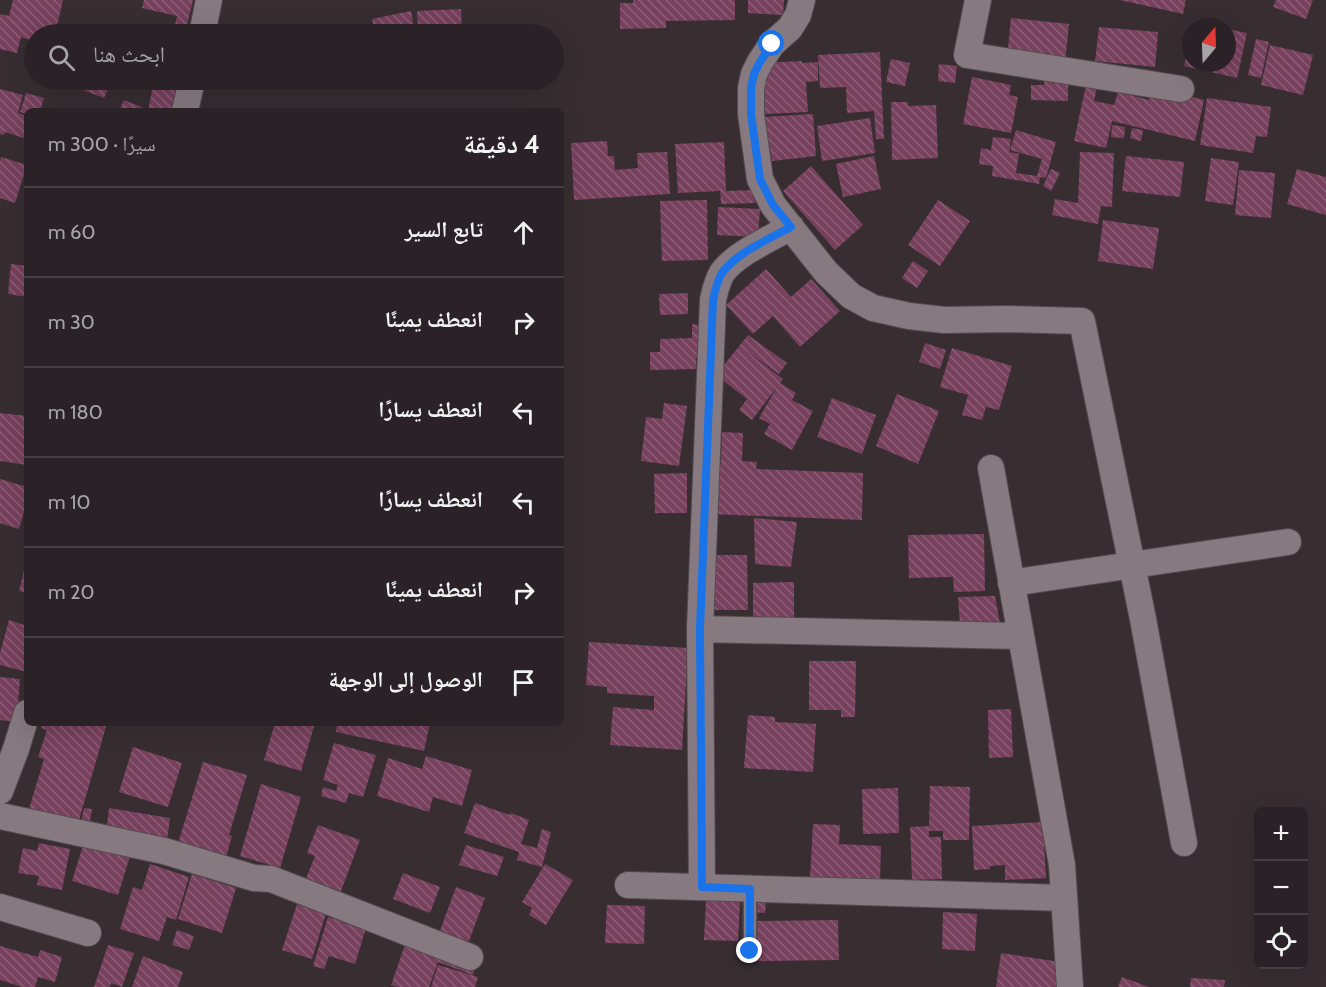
<!DOCTYPE html>
<html lang="ar">
<meta charset="utf-8">
<style>
body{margin:0;font-family:Cabin,"Noto Naskh Arabic",sans-serif;background:#322a2e;color:#f1f3f6;direction:rtl}
.controls{position:absolute;right:18px;bottom:18px;display:grid;overflow:hidden;border-radius:9px;box-shadow:0 6px 24px #0002}
.controls button{width:54px;height:54px;display:grid;place-items:center;padding:0;border:0;border-bottom:2px solid #463f43;background:#2a2226;color:#f1f3f6;font:30px sans-serif}
.compass{position:absolute;left:1182px;top:18px;width:54px;height:54px;border-radius:50%;background:#2a2226;box-shadow:0 6px 24px #0002;rotate:19deg}
.stop{position:absolute;width:18px;height:18px;margin:-14px;border:4px solid #1a73e8;border-radius:50%;background:#fff}
.stop.end{background:#1a73e8;border-color:#fff;box-shadow:0 2px 6px #0008}
.list{margin:0;padding:0;list-style:none}
h2{display:flex;justify-content:space-between;align-items:center;height:78px;margin:0;padding:0 24px;font-size:26px}
h2 small{font-size:20px;font-weight:400;color:#a5a4a7}
.list li{display:grid;grid-template-columns:39px 1fr auto;gap:18px;align-items:center;box-sizing:border-box;height:90px;padding:0 24px;border-top:2px solid #463f43}
.list b{display:block;font-size:22px;white-space:nowrap}
.list em{font-size:20px;font-style:normal;color:#a5a4a7}
.icon{flex:none;width:33px;height:33px;fill:none;stroke:currentColor;stroke-width:2;stroke-linecap:round;stroke-linejoin:round}
.map{position:relative;flex:none;width:1326px;height:987px;overflow:hidden;direction:ltr}
.search{position:absolute;background:#2a2226;box-shadow:0 6px 24px #0002;left:24px;top:24px;width:540px;height:66px;display:flex;align-items:center;gap:15px;box-sizing:border-box;padding:0 21px;border-radius:33px;color:#a5a4a7;font-size:22px}
.panel{position:absolute;background:#2a2226;box-shadow:0 6px 24px #0002;left:24px;top:108px;width:540px;height:618px;border-radius:9px;direction:rtl}
.map>svg:first-child{display:block}
.building{fill:url(#building-back-hatch)}
.lines{fill:none;stroke-linecap:round;stroke-linejoin:round}
.service-casing{stroke:#534b4f;stroke-width:15}
.minor-casing{stroke:#534b4f;stroke-width:28}
.service{stroke:#867a80;stroke-width:12}
.minor{stroke:#867a80;stroke-width:26}
.route{stroke:#1a73e8;stroke-width:8}
</style>
<div class="map">
<svg width="1326" height="987" viewBox="0 0 1326 987">
<defs>
<pattern id="building-back-hatch" width="6" height="6" patternUnits="userSpaceOnUse" patternTransform="scale(1.5)"><rect width="6" height="6" fill="#77405d"/><path d="M-1 5l2 2M0 0l6 6M5-1l2 2" fill="none" stroke="#8b5c75"/></pattern>
</defs>
<rect width="100%" height="100%" fill="#382e32"/>
<path class="building" d="M13,0H63L55,34H34V41L21,37L17,53L0,49V14L9,16Z
M144,0H193L185,34H173L177,16L142,8Z
M633,0H735V20L666,21V28L620,29V3H633Z
M748,0H784L783,15L748,13Z
M1120,0H1186L1183,14Z
M1276,0H1313L1306,19L1273,7Z
M461,9L462,34H418L417,11Z
M411,11L415,34H375L372,19Z
M1011,18L1069,24L1065,63L1007,58Z
M1099,27L1158,32L1155,67L1095,61Z
M1227,29L1247,33L1237,78L1184,66L1190,40L1191,63H1227Z
M1256,39L1269,42L1261,78L1248,75Z
M1270,45L1313,55L1303,95L1261,85Z
M880,52L884,139H876L874,111L847,113L846,87L820,88L818,55Z
M891,59L910,63L905,86L886,82Z
M802,61V63L818,62V81L806,82L808,112L765,114L762,63Z
M939,64L957,66L955,83L938,81Z
M1045,75L1068,76V101L1031,100V85H1044Z
M972,77L1011,85L1009,95L1018,97L1011,133L963,124Z
M72,80H112L104,98L70,85Z
M134,80H181L174,111H148L153,85Z
M1086,85L1097,87L1094,101L1114,105L1118,92L1149,100L1152,87L1204,100L1195,141L1112,121L1106,148L1074,141Z
M0,89L23,95L18,113L27,116V139L5,132L4,135L0,134Z
M26,93L44,98L40,111H27V114L20,112Z
M1207,98L1271,107L1267,137L1256,136L1253,153L1200,145Z
M124,100L146,109L145,111H119Z
M891,102H908V106L936,105L938,158L892,160Z
M813,114L816,156L772,161L764,117Z
M870,118L875,153L822,161L817,126Z
M1112,125L1125,127L1124,138L1111,137Z
M1132,128L1143,130L1141,141L1130,138Z
M1016,130L1056,142L1046,178L1040,177L1039,184L992,176L993,166L979,164L981,148L991,150L993,137L1011,139L1009,155L1010,152L1019,154L1016,173L1037,176L1042,159L1010,150Z
M607,141L608,156H614L615,170L638,168L637,153L667,152L670,194L574,200L571,143Z
M724,142L726,191L755,190V203L721,204L720,191L678,193L675,144Z
M1080,152L1114,153L1112,207L1101,206L1098,224L1052,215L1055,199L1078,203Z
M874,156L881,189L843,197L836,164Z
M1126,156L1184,162L1180,197L1122,191Z
M1,157L27,165L15,203L0,198V161Z
M1211,158L1239,162L1233,205L1205,201Z
M811,166L863,225L835,250L783,191Z
M1051,169L1060,173L1051,191L1043,186Z
M1297,169L1326,177V215L1287,204Z
M1239,170L1275,173L1271,218L1235,215Z
M707,200L708,260L662,261L660,201Z
M938,200L970,221L940,266L908,245Z
M718,207L760,209L758,237L717,235Z
M1103,220L1159,228L1153,269L1098,261Z
M913,261L928,271L917,288L902,278Z
M11,264L27,266V297L8,294Z
M766,269L791,297L811,279L840,311L800,347L773,316L753,334L726,305Z
M688,293V314L660,315L659,294Z
M692,324L706,326L704,357L696,358V369L650,370V352H660V339L692,338Z
M748,335L787,363L779,374L742,348L783,379L780,383L796,393L792,400L813,411L792,450L764,434L770,424L759,418L777,387L752,420L739,410L747,399L716,375Z
M925,343L946,350L940,369L919,362Z
M952,348L1012,366L999,410L986,407L982,420L962,415L968,395L940,387Z
M897,394L939,411L918,464L876,446Z
M832,398L876,415L862,454L817,437Z
M664,403L687,406L679,466L641,461L646,417L662,419Z
M0,413L27,416V465L0,461Z
M722,432L743,433L742,461L757,462L756,469L863,473L862,520L709,514L711,463L721,464Z
M687,473V513H655L654,474Z
M0,479L27,487V501L19,529L0,523Z
M754,518L797,522L791,567L755,564Z
M984,534L985,591L954,592L953,577L909,578L908,535Z
M708,555H747L748,610H709Z
M26,562H27V593L19,591Z
M794,582V619L753,620V583Z
M995,596L1000,624H960L958,597Z
M9,620L27,626V672L0,665V653Z
M589,642L688,648L682,750L610,745L613,707L654,710V696L607,693V687L586,685Z
M809,661H856L855,717H841V710H809Z
M0,677L20,679L17,722L0,720Z
M1011,709L1013,757L989,758L988,710Z
M748,715L775,717V722L816,724L813,772L744,768Z
M43,723H107L75,834L29,809L44,759L38,757L47,730L41,728Z
M275,723H315L301,771L264,760Z
M337,723H430L424,751L336,732Z
M334,743L376,755L363,797L349,793L346,803L321,796L323,787L336,791L338,785L323,780Z
M133,747L182,763L168,807L119,792Z
M426,756L472,770L462,806L433,797L429,812L377,796L388,758L422,769Z
M203,762L247,775L229,835L232,836L224,864L176,850Z
M261,784L301,797L280,868L240,856Z
M930,786L970,787L969,840H943V831H929V837H941L942,879L912,880L910,827L929,826Z
M898,788L899,833L863,834L862,789Z
M475,803L510,815L511,813L529,820L521,844L537,848L542,829L551,832L542,867L517,860L519,852L464,833Z
M84,808L92,809L90,821L107,825L109,808L170,818L166,847L80,827Z
M1043,822L1046,878L1005,880V865L990,866V869L974,870L972,826Z
M813,824L840,825L839,844L881,846L880,883L810,879Z
M318,825L360,840L338,899L303,886L315,856L307,853Z
M85,839L131,853L118,895L72,881Z
M39,843L70,849L62,890L37,885L39,876L18,873L23,848L37,851Z
M466,845L504,857L497,876L459,865Z
M150,864L189,877L176,920L167,917L159,941L120,929L133,887L142,890Z
M545,864L573,880L546,925L529,915L532,908L522,902Z
M403,873L440,887L430,913L393,899Z
M192,874L236,888L222,933L178,919Z
M456,887L485,898L466,949L437,939Z
M706,900L740,902L738,941L704,940Z
M755,901L766,902L765,913L754,912Z
M297,904L326,913L312,959L282,950Z
M607,905L645,906L644,944L605,943Z
M943,912L977,914L975,951L942,949Z
M328,917L366,928L355,964L329,956L324,969L313,966Z
M838,920L839,960L754,961L753,921Z
M177,930L194,936L189,950L172,945Z
M407,939L476,963L473,975L438,962L429,987H397L391,985Z
M108,945L134,953L122,987L111,983L110,987H94Z
M0,946L38,957L40,950L62,957L55,982L38,977L35,987H22L0,980Z
M1001,953L1060,962L1057,987H996Z
M143,956L183,972L178,987H132Z
M438,965L478,977L475,987H431Z
M1122,977L1149,987H1118Z
M1191,978L1225,980L1224,987H1190Z"/>
<g class="lines">
<g class="service-casing">
<path id="service" d="M750,951V889"/>
</g>
<g class="minor-casing">
<path id="minor" d="M802,0L798,15L790,28L772,44L760,62L754,74L751,88V114L760,179L773,205L826,272L851,296L873,308L909,316L944,320L1006,319L1082,321L1143,619L1184,843
M978,0L967,55L1181,89
M202,34L209,0
M185,111L192,80
M991,468L1062,865L1070,987
M1011,583L1288,542
M700,629L1021,636
M0,791L16,749L27,713
M0,816L164,851L254,878L271,879L470,957
M628,885L1064,898
M702,887L700,629L713,300C715,291 717,281 722,273C735,254 770,239 791,227
M0,907L88,933"/>
</g>
<use href="#service" class="service"/>
<use href="#minor" class="minor"/>
</g>
<g class="lines">
<path class="route" d="M750,951V889L702,887L700,628L713,300C715,291 717,281 722,273C736,253 769,239 791,227L773,205L760,179L751,114V88L754,74L760,62L772,44"/>
</g>
</svg>
<div class="controls">
<button>+</button>
<button>−</button>
<button><svg class="icon" aria-label="locate" viewBox="0 0 24 24"><circle cx="12" cy="12" r="6"/><path d="M12 2v4M12 18v4M2 12h4M18 12h4"/></svg></button>
</div>
<svg class="compass" viewBox="-18 -18 36 36"><path d="M0-13l5 13h-10z" fill="#e53935"/><path d="M0 13l5-13h-10z" fill="#a5a4a7"/></svg>
<div class="stop" style="left:772px;top:44px"></div>
<div class="stop end" style="left:750px;top:951px"></div>
<div class="search"><svg class="icon" aria-label="search" viewBox="0 0 24 24"><circle cx="10" cy="10" r="6"/><path d="M15 15l6 6"/></svg>ابحث هنا</div>
<section class="panel">
<h2>4 دقيقة<small>سيرًا · 300 m</small></h2>
<ul class="list">
<li><svg class="icon" aria-label="ahead" viewBox="0 0 24 24"><path d="M12 20V5M6 11l6-6 6 6"/></svg><div><b>تابع السير</b></div><em>60 m</em></li>
<li><svg class="icon" aria-label="right" viewBox="0 0 24 24"><path d="M7 20v-9h11M14 6l5 5-5 5"/></svg><div><b>انعطف يمينًا</b></div><em>30 m</em></li>
<li><svg class="icon" aria-label="left" viewBox="0 0 24 24"><path d="M17 20v-9H6M10 6l-5 5 5 5"/></svg><div><b>انعطف يسارًا</b></div><em>180 m</em></li>
<li><svg class="icon" aria-label="left" viewBox="0 0 24 24"><path d="M17 20v-9H6M10 6l-5 5 5 5"/></svg><div><b>انعطف يسارًا</b></div><em>10 m</em></li>
<li><svg class="icon" aria-label="right" viewBox="0 0 24 24"><path d="M7 20v-9h11M14 6l5 5-5 5"/></svg><div><b>انعطف يمينًا</b></div><em>20 m</em></li>
<li><svg class="icon" aria-label="arrive" viewBox="0 0 24 24"><path d="M6 21V4h12l-3 4 3 4H6"/></svg><div><b>الوصول إلى الوجهة</b></div></li>
</ul>
</section>
</div>
